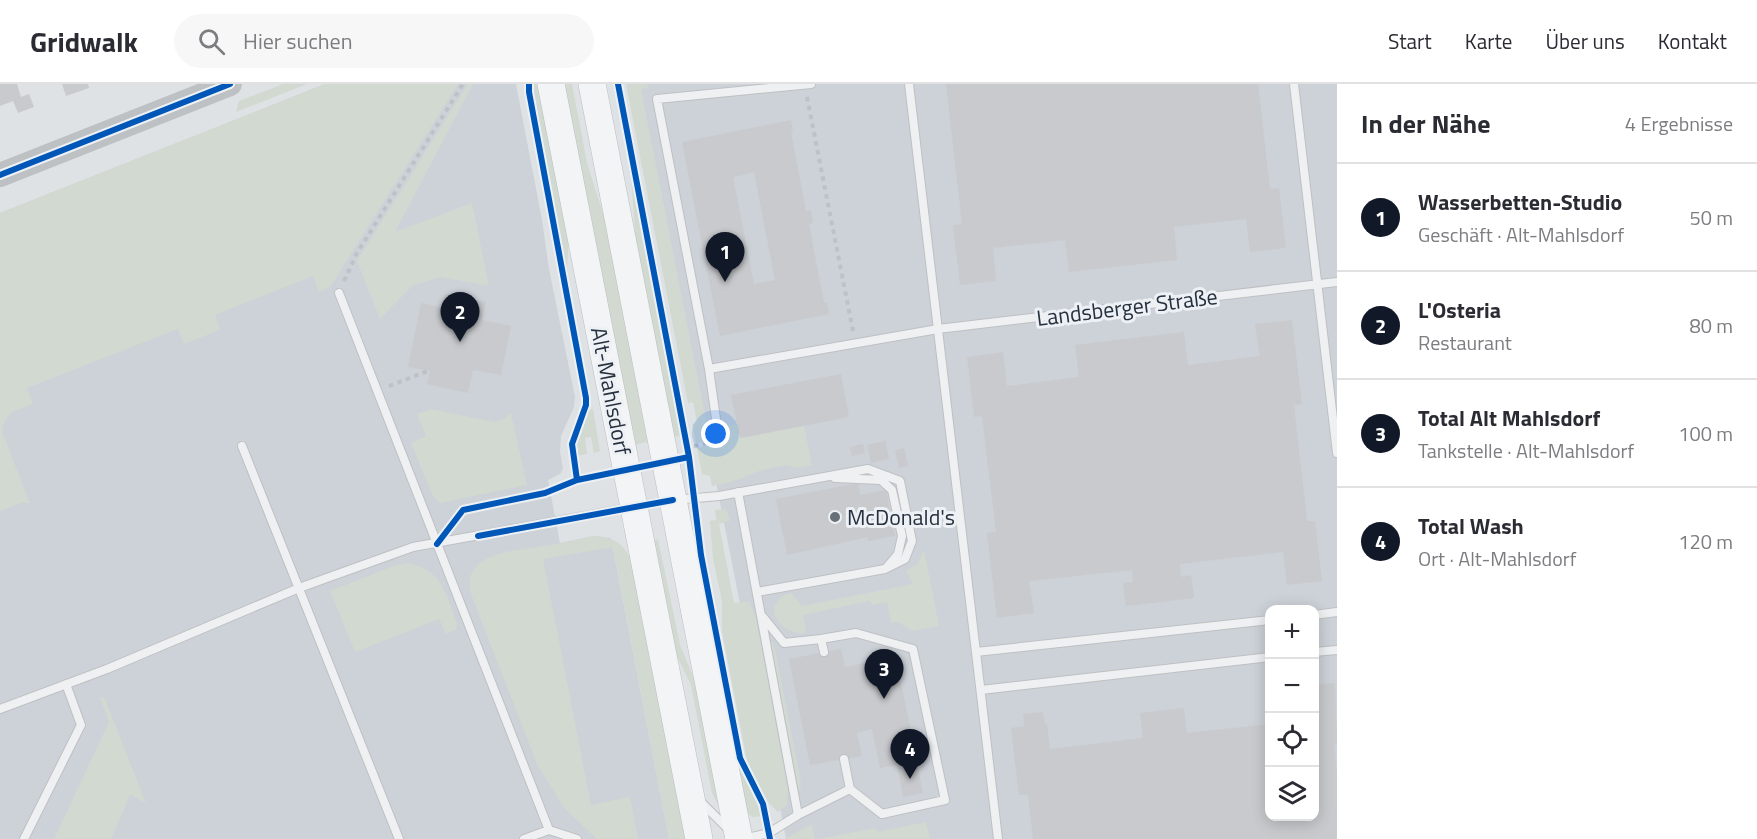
<!DOCTYPE html>
<html lang="de">
<meta charset="utf-8">
<style>
body{margin:0;font-family:"Titillium Web",sans-serif;background:#f7f7f7;color:#2b2b33}
.controls{position:absolute;right:18px;bottom:18px;display:grid;overflow:hidden;border-radius:12px;box-shadow:0 3px 15px #0003}
.controls button{width:54px;height:54px;display:grid;place-items:center;padding:0;border:0;border-bottom:2px solid #e1e1e2;background:#fff;color:#2b2b33;font:30px sans-serif}
.you{position:absolute;left:716px;top:350px;width:21px;height:21px;margin:-15px;border:4px solid #fff;border-radius:50%;background:#1a73e8;box-shadow:0 0 0 9px #1a73e833}
.badge{display:grid;place-items:center;width:39px;height:39px;border-radius:50%;background:#111827;color:#fff;font-size:20px;font-weight:700}
.pin{position:absolute;translate:-50% -50px;filter:drop-shadow(0 2px 3px #0008)}
.pin::after{content:'';position:absolute;top:32px;width:21px;height:18px;background:inherit;clip-path:polygon(0 0,100% 0,50% 100%)}
.list{margin:0;padding:0;list-style:none}
h2{display:flex;justify-content:space-between;align-items:center;height:78px;margin:0;padding:0 24px;font-size:26px}
h2 small{font-size:20px;font-weight:400;color:#7c7c81}
.list li{display:grid;grid-template-columns:39px 1fr auto;gap:18px;align-items:center;box-sizing:border-box;height:108px;padding:0 24px;border-top:2px solid #e1e1e2}
.list b{display:block;font-size:22px;white-space:nowrap}
.list p{margin:0;font-size:20px;white-space:nowrap;color:#7c7c81}
.list em{font-size:20px;font-style:normal;color:#7c7c81}
.icon{flex:none;width:33px;height:33px;fill:none;stroke:currentColor;stroke-width:2;stroke-linecap:round;stroke-linejoin:round}
.map{position:relative;flex:none;width:1337px;height:755px;overflow:hidden}
header{display:flex;align-items:center;gap:36px;box-sizing:border-box;height:84px;padding:0 30px;background:#fff;border-bottom:2px solid #e1e1e2}
header strong{font-size:28px}
nav{display:flex;gap:33px;margin-inline-start:auto;font-size:21px}
.search{width:420px;height:54px;background:#f7f7f7;display:flex;align-items:center;gap:15px;box-sizing:border-box;padding:0 21px;border-radius:33px;color:#7c7c81;font-size:22px}
main{display:flex}
aside{flex:1;background:#fff}
.map>svg:first-child{display:block}
.built{fill:#cdd2d8;fill-rule:evenodd}
.green{fill:#d1d9d0}
.building{fill:#c8cacd;fill-rule:evenodd}
.lines{fill:none;stroke-linecap:round;stroke-linejoin:round}
.lane-casing{stroke:#bec0c3;stroke-width:10}
.primary-casing{stroke:#bcbfc3;stroke-width:28}
.path{stroke:#bec1c5;stroke-width:4;stroke-dasharray:4.5 4.5;stroke-linecap:butt}
.lane{stroke:#eff0f1;stroke-width:8}
.secondary{stroke:#bdc1c4;stroke-width:24}
.primary{stroke:#f3f4f5;stroke-width:27}
.cycleway-casing{stroke:#edf1f5;stroke-width:10}
.cycleway{stroke:#0057b8;stroke-width:6}
.poi-dot{fill:#676f78;stroke:#edf1f5;stroke-width:2}
.labels{text-anchor:middle;stroke-width:6;stroke-linejoin:round;paint-order:stroke}
.street-label{font-size:22px;fill:#27313e;stroke:#edf1f5}
.poi-label{font-size:22px;fill:#27313e;stroke:#edf1f5;text-anchor:start}
</style>
<header>
<strong>Gridwalk</strong>
<div class="search"><svg class="icon" aria-label="search" viewBox="0 0 24 24"><circle cx="10" cy="10" r="6"/><path d="M15 15l6 6"/></svg>Hier suchen</div>
<nav><a>Start</a><a>Karte</a><a>Über uns</a><a>Kontakt</a></nav>
</header>
<main>
<div class="map">
<svg width="1337" height="755" viewBox="0 0 1337 755">
<rect width="100%" height="100%" fill="#dfe2e5"/>
<path class="built" d="M325,0H516L542,136L549,185L575,313L574,323L561,352L560,367L563,385L560,390L548,396L560,459L593,452L611,454L669,755H0V129Z
M638,0H1337V755H786ZM1270,526H1314V732H1270Z"/>
<path class="green" d="M283,0H307L236,28L239,17Z
M325,0H458L330,203L319,208L313,192L215,231L220,246L184,260L178,245L27,304L33,320C15,327 5,327 2,348L30,419H22L0,427V129Z
M468,0H473L395,148L472,119L489,202L440,193L412,202L380,235L357,177Z
M531,0H540L569,151L567,183L569,202L567,203Z
M562,0H572L587,79L613,161L651,357L634,361Z
M626,0H647L648,4L641,5L710,357L696,359L692,340L697,338L693,318L688,319Z
M631,90L683,351L674,353L636,162Z
M431,325L495,338L505,334L511,329L527,401L440,419L433,412L411,359L426,352L417,330Z
M593,325L600,367L594,369L591,353L585,354L587,370L576,372V351L587,326Z
M737,339L741,354L804,342L812,381L797,384L786,381L759,387L732,398L712,402L710,392L702,390L697,364L728,357L726,342Z
M726,425L730,437L719,440L734,519L749,517L756,534L788,706L787,721L778,728L767,717L747,677L722,547V517L713,475L710,437L716,436L715,426Z
M593,452C617,453 625,461 634,482L687,755H669L613,463L543,475L591,721L630,713L638,755H597L564,724L537,680L471,510C460,469 515,467 542,462C559,460 576,456 593,452Z
M658,455L680,561L700,609L720,720L718,721L712,709L691,601L674,566L652,457Z
M924,465L939,542L912,547L898,538L891,539L887,518L872,521L870,517L803,531L806,548L801,550C795,548 787,546 783,542C768,530 773,513 791,509L802,522L913,500L906,487L918,480Z
M406,479C443,485 445,509 457,540L456,546L446,550L439,535L355,568L330,507L393,482Z
M770,557L773,559L775,565L801,699L800,706L798,702Z
M104,613L146,719L130,711L111,755H54L109,638L100,614Z
M742,687L763,732L753,733L747,729L738,688Z
M926,738L930,755H819L876,744L877,748Z
M812,740L815,755H785Z"/>
<path class="building" d="M0,0H17L21,13L29,10L34,23L18,29L13,17L0,22Z
M62,0H88L89,4L66,12Z
M946,0H1258L1270,105L1279,104L1286,164L1250,168L1246,135L1174,143L1177,176L1069,188L1065,156L993,164L996,197L960,201L953,141L962,140Z
M791,36L793,48H791L806,127L811,126L813,139L809,140L818,187L824,219L827,218L829,230L720,252L682,58ZM754,88L775,196L754,200L733,93Z
M445,210L486,218L482,236L511,242L501,291L473,286L468,309L427,300L430,287L408,283L421,219L442,224Z
M1292,236L1302,320L1294,321L1307,437H1315L1322,497L1287,501L1283,468L1180,480L1181,493L1191,491L1194,514L1126,522L1123,499L1133,498L1132,486L1029,497L1034,529L997,534L987,449L996,448L982,332L974,333L967,273L1003,268L1007,302L1079,293L1075,261L1184,248L1188,281L1260,272L1255,240Z
M841,290L849,333L740,354L731,311Z
M885,357L889,375L871,379L867,361Z
M863,360L865,369L852,372L850,363Z
M904,364L908,382L899,384L895,366Z
M858,399L860,411L886,406L895,452L868,457V453L787,471L776,415Z
M841,565L845,583L896,573L923,709L903,713L897,681L880,684L872,645L857,649L862,672L810,681L789,575Z
M1335,599L1337,659L1334,660L1337,688V755H1033L1028,711H1019L1011,644L1024,642L1023,630L1043,628L1045,640H1047L1050,665L1143,654L1140,629L1184,624L1187,649L1270,640V732H1314V601Z"/>
<g class="lines">
<g class="lane-casing">
<path id="lane" d="M909,0L998,755
M1294,0L1337,369
M339,209L549,746L577,755
M709,285L938,245L1337,198
M719,356L709,285L657,15L811,0
M242,362L399,755
M835,394L881,396L892,406L902,452L898,470L887,483
M738,408L798,731L769,749L743,755
M1314,531L1337,528
M763,533L784,559L821,555L824,568
M821,555L856,549L913,565L945,716L882,730L850,705
M976,568L1270,536
M1314,568L1337,566
M981,606L1270,573
M0,625L107,585L299,504L413,463L673,416L719,412L868,385L900,397L912,457L905,475L885,485L757,508
M699,716L730,747
M798,731L850,705L844,675
M24,755L81,641L66,600
M524,755L549,746"/>
</g>
<g class="primary-casing">
<path id="primary" d="M551,0L699,755
M592,0L739,755"/>
</g>
<path class="path" d="M807,13L853,247
M344,197L357,169L463,0
M389,302L428,287
M694,362L705,360"/>
<use href="#lane" class="lane"/>
<path class="secondary" d="M0,91L230,0"/>
<use href="#primary" class="primary"/>
<g class="cycleway-casing">
<path id="cycleway" d="M529,0V8L586,314V321L572,360L577,396
M618,0L689,373L701,471L740,674L763,720L770,755
M0,91L230,0
M478,452L673,416
M437,460L463,426L545,409L577,396L689,373"/>
</g>
<use href="#cycleway" class="cycleway"/>
</g>
<circle class="poi-dot" cx="835" cy="433" r="6"/>
<g class="labels">
<g class="street-label">
<text transform="translate(1127 223) rotate(-7)" y="8">Landsberger Straße</text>
<text transform="translate(611 307) rotate(79)" y="8">Alt-Mahlsdorf</text>
</g>
<g class="poi-label">
<text x="847" y="441">McDonald's</text>
</g>
</g>
</svg>
<div class="controls">
<button>+</button>
<button>−</button>
<button><svg class="icon" aria-label="locate" viewBox="0 0 24 24"><circle cx="12" cy="12" r="6"/><path d="M12 2v4M12 18v4M2 12h4M18 12h4"/></svg></button>
<button><svg class="icon" aria-label="layers" viewBox="0 0 24 24"><path d="M12 4l9 5-9 5-9-5zM3 14l9 5 9-5"/></svg></button>
</div>
<div class="you"></div>
<div class="pin badge" style="left:725px;top:198px">1</div>
<div class="pin badge" style="left:460px;top:258px">2</div>
<div class="pin badge" style="left:884px;top:615px">3</div>
<div class="pin badge" style="left:910px;top:695px">4</div>
</div>
<aside>
<h2>In der Nähe<small>4 Ergebnisse</small></h2>
<ul class="list">
<li><span class="badge">1</span><div><b>Wasserbetten-Studio</b><p>Geschäft · Alt-Mahlsdorf</p></div><em>50 m</em></li>
<li><span class="badge">2</span><div><b>L'Osteria</b><p>Restaurant</p></div><em>80 m</em></li>
<li><span class="badge">3</span><div><b>Total Alt Mahlsdorf</b><p>Tankstelle · Alt-Mahlsdorf</p></div><em>100 m</em></li>
<li><span class="badge">4</span><div><b>Total Wash</b><p>Ort · Alt-Mahlsdorf</p></div><em>120 m</em></li>
</ul>
</aside>
</main>
